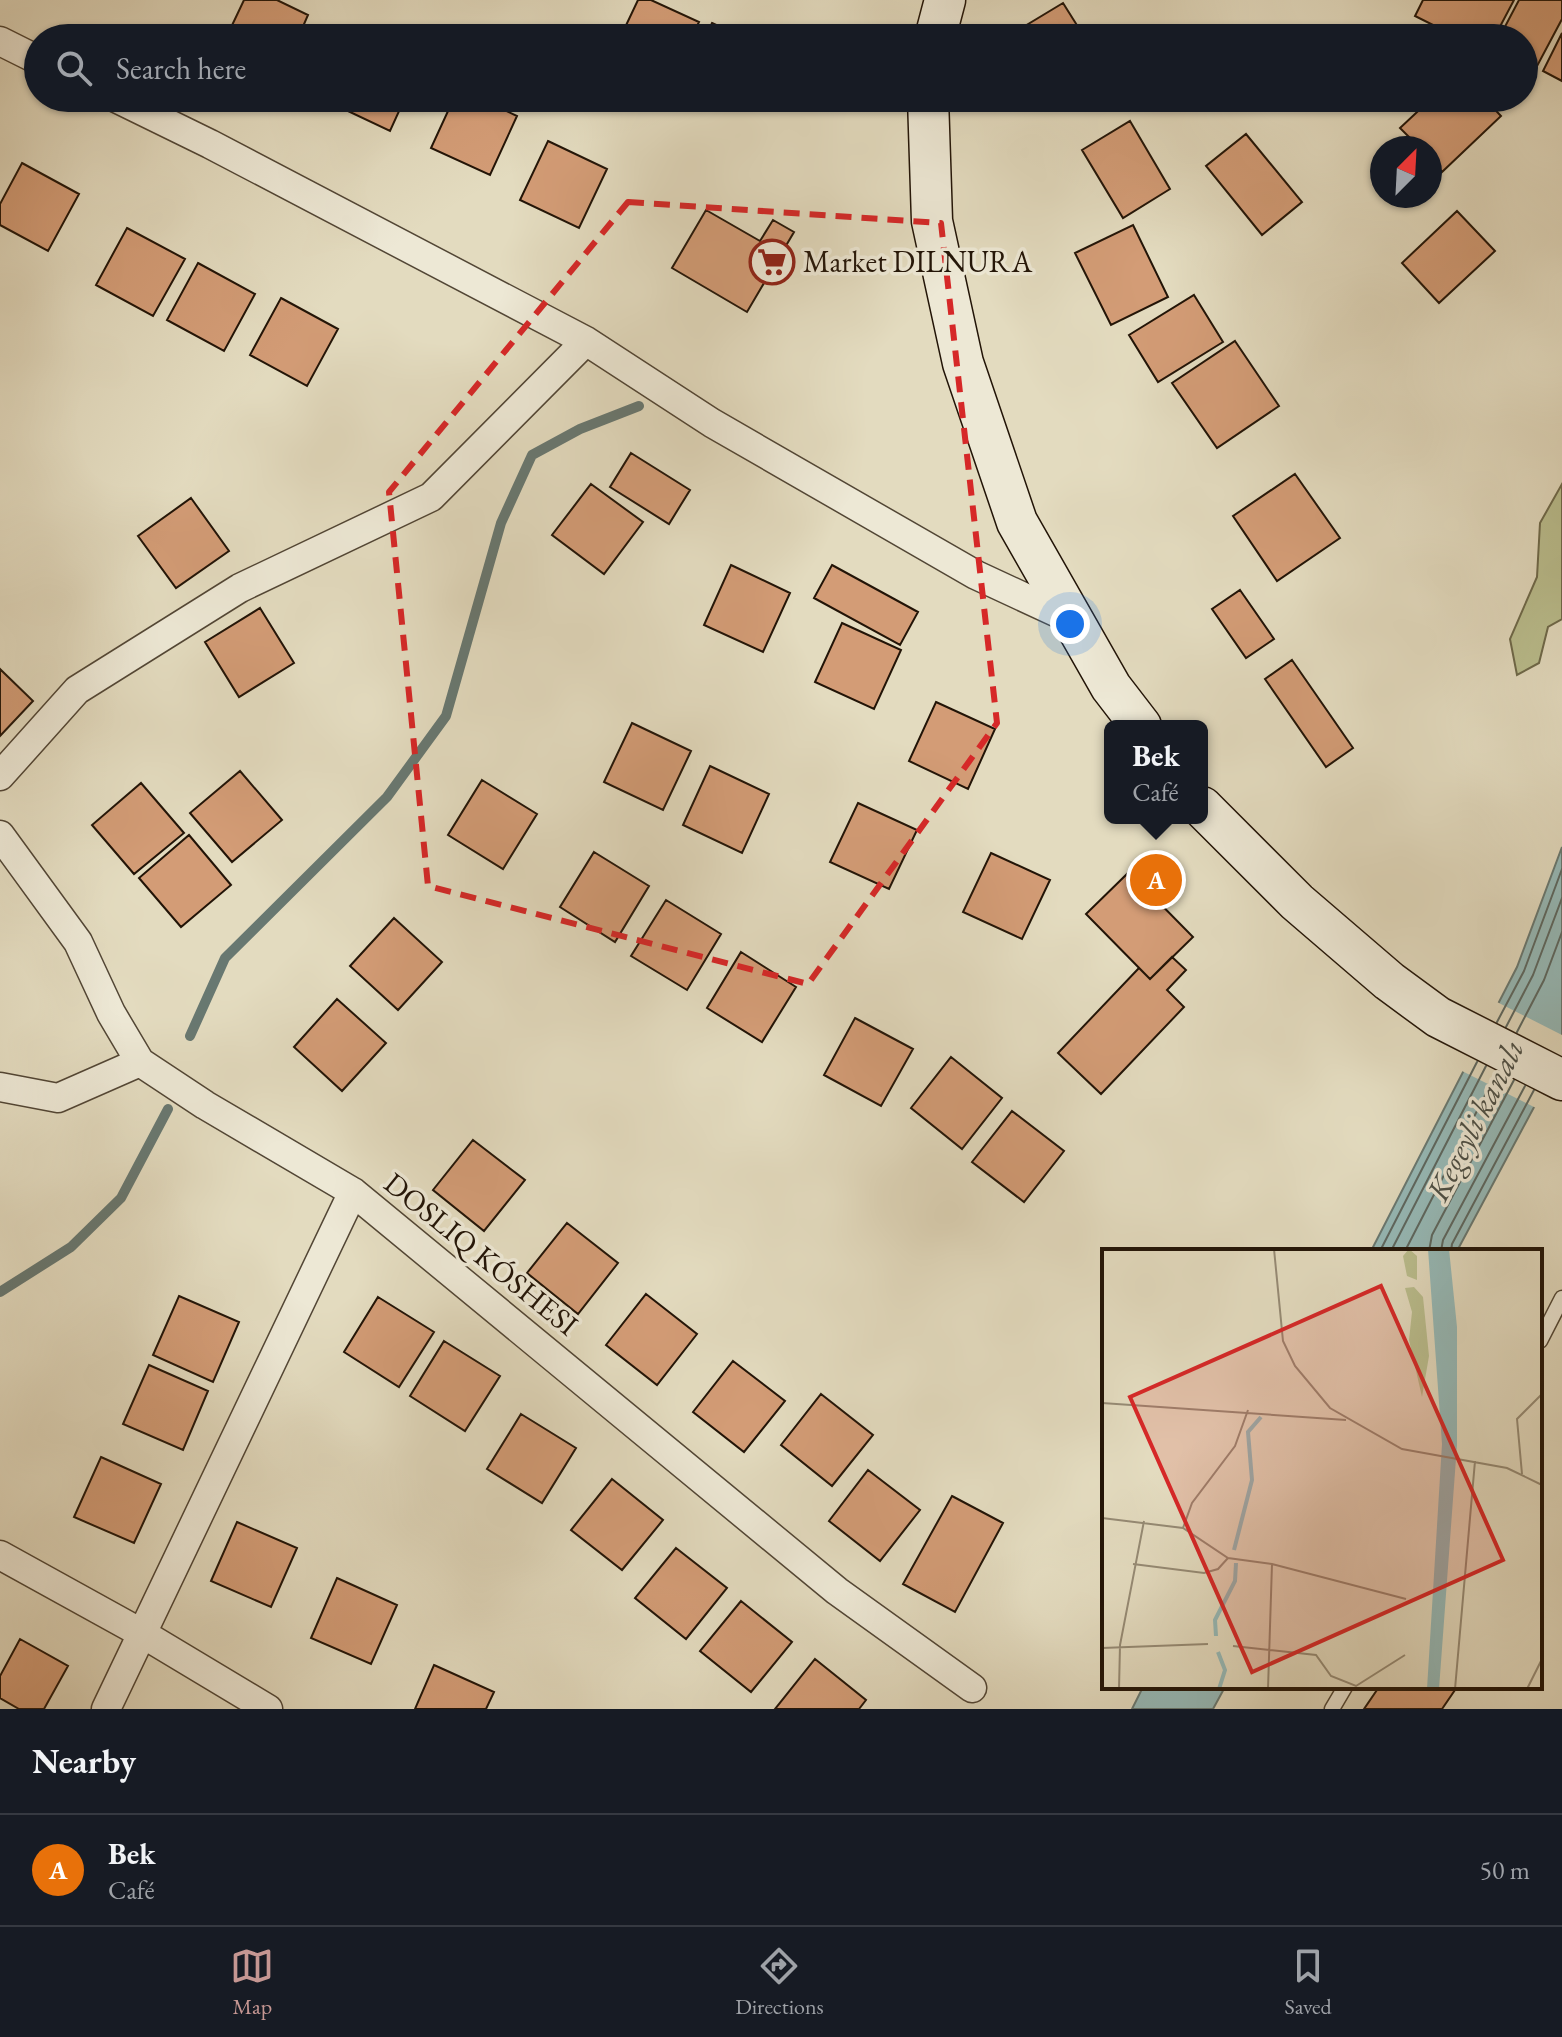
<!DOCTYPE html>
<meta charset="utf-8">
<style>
body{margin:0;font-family:"EB Garamond",serif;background:#242831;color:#f1f3f6}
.compass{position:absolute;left:1370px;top:136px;width:72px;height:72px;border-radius:50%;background:#171b24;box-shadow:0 2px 6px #0004;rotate:24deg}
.you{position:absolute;left:1070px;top:624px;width:28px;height:28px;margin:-20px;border:6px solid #fff;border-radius:50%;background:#1a73e8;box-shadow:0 0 0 12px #1a73e833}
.badge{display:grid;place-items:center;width:52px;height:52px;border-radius:50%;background:#c59692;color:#fff;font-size:26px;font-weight:700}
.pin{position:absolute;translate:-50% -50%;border:4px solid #fff;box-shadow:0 2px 8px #0006}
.popup{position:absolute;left:1104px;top:720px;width:104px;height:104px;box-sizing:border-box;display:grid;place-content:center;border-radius:12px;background:#171b24;filter:drop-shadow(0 2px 6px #0005);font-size:26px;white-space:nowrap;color:#9ea1a6}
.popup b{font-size:30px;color:#f1f3f6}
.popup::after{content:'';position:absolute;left:50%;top:100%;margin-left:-16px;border:16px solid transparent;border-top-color:#171b24}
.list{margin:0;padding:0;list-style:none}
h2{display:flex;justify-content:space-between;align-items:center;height:104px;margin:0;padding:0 32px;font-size:34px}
h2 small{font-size:26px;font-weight:400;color:#9ea1a6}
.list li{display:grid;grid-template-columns:52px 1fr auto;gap:24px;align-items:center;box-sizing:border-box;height:112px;padding:0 32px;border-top:2px solid #363941}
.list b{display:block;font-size:30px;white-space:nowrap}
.list p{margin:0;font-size:26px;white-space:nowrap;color:#9ea1a6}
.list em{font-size:26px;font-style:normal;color:#9ea1a6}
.icon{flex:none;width:44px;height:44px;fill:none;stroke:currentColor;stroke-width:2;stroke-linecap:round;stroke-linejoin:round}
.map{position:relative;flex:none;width:1562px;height:1709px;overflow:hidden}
.search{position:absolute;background:#171b24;box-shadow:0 2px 6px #0004;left:24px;right:24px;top:24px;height:88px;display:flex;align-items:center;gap:20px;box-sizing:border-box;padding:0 28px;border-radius:44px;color:#9ea1a6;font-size:30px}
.sheet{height:216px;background:#171b24}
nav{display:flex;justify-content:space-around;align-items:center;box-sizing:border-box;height:112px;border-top:2px solid #363941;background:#171b24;font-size:22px;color:#9ea1a6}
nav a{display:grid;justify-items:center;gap:4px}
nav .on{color:#c59692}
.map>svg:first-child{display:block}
.green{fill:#babe8e;stroke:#6e694a;stroke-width:2}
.water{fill:#96bab8;stroke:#687871;stroke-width:2}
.pier{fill:#e3dbbf}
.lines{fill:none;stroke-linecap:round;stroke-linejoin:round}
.shore{stroke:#5c6760;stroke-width:2}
.stream{stroke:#687871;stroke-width:10}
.building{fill:#d39c76;stroke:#221407;stroke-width:2}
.lane-casing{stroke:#524635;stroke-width:17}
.street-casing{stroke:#524635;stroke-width:31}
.secondary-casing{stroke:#221407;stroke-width:43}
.lane{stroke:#ede8d5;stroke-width:14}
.street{stroke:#ede8d5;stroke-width:28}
.secondary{stroke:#ede8d5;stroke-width:40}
.marked{fill:none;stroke:#d62828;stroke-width:6;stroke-dasharray:16 10;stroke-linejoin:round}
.labels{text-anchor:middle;stroke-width:7;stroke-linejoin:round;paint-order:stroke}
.poi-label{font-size:30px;fill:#221407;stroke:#ede8d5;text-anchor:start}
.street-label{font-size:30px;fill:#221407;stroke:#ede8d5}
.water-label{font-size:32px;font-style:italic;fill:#4b4e45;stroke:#ede8d5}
.inset-river{fill:none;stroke:#96bab8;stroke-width:4}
.inset-road{fill:none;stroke:#968b75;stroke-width:2}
.view{fill:#d62828;fill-opacity:0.15;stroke:#d62828;stroke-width:4}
.inset-edge{fill:none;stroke:#221407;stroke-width:4}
</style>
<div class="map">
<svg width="1562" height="1709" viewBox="0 0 1562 1709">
<rect width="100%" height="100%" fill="#e3dbbf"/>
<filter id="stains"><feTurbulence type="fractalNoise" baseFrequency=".0025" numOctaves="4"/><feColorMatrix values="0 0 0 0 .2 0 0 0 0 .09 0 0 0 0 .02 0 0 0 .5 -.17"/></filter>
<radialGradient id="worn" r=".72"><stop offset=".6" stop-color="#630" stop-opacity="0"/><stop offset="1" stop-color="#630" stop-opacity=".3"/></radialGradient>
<path class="green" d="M1562,484V619L1548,627L1539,663L1517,675L1510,639L1537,577L1540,523Z"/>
<path class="water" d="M1562,847V1055L1457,1251H1371L1517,967Z
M1143,1687H1225L1213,1709H1132Z"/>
<path class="pier" d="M1495,1001L1562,1035V1063L1538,1109L1460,1070Z"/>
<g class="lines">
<path class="shore" d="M1497,1022L1524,971L1562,869
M1506,1027L1533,975L1562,898
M1517,1032L1544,980L1562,932
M1380,1251L1477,1062
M1391,1251L1486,1066
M1405,1251L1497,1072
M1429,1251L1432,1235L1514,1080
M1441,1251L1443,1240L1525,1086
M1451,1251L1452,1244L1534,1090"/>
<path class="stream" d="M190,1036L225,958L387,797L446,716L501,523L532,455L580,429L639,406
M0,1292L71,1247L121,1198L168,1109"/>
</g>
<path class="building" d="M244,0H277L308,15L298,38H226Z
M638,0H651L699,22L691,38H620Z
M1423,0H1514L1494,38H1459L1415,16Z
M1519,0H1562V19L1536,68L1524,62V38H1499Z
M1063,3L1085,38H1019L1015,32Z
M712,23L744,38H705Z
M1562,33V81L1543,71Z
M334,98H405L390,131L331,103Z
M454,98H479L517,116L490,175L431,148Z
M718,98H749L743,110Z
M1432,98H1484L1501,116L1442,172L1430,159V148H1420L1400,128Z
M1130,121L1170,189L1123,218L1082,150Z
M1246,134L1302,202L1262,235L1206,166Z
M548,141L607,169L579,228L520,200Z
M22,163L79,194L48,251L0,225V204Z
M706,210L760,241L773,220L794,232L747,312L672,268Z
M1457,211L1495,251L1439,303L1402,263Z
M1133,225L1168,297L1111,325L1075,253Z
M127,228L185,259L153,316L96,285Z
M198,263L255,294L224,351L167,320Z
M1194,295L1223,342L1158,382L1129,335Z
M281,298L338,329L307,386L250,355Z
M1235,341L1279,406L1217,448L1172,383Z
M631,453L690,490L669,524L610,487Z
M1295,474L1340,538L1277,581L1233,516Z
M591,484L643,522L604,574L552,535Z
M191,498L229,551L176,588L138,536Z
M731,565L790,593L763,652L704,625Z
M832,565L918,612L900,645L814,598Z
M1240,590L1274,639L1246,658L1212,609Z
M260,608L294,663L239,697L205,642Z
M842,623L901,650L874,709L815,682Z
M1292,660L1353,748L1326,767L1265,679Z
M0,669L33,701L0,736Z
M936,702L995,729L968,789L909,761Z
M632,723L691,751L663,810L604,782Z
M710,766L769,794L742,853L683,825Z
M240,771L282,820L232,862L190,813Z
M482,780L537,814L503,869L448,835Z
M141,783L184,833L134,874L92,825Z
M858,803L917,830L889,889L830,862Z
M189,835L231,885L181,927L139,878Z
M594,852L649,886L615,942L560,907Z
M991,853L1050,880L1022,939L963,912Z
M1129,872L1193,937L1150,979L1086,914Z
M666,900L721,934L687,990L631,956Z
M394,918L442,962L398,1010L350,966Z
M741,952L796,987L762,1042L707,1008Z
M1172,957L1186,970L1167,990L1184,1007L1101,1094L1058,1053L1139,968L1150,979Z
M337,999L386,1043L342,1091L294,1047Z
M855,1018L913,1049L881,1106L824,1075Z
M951,1057L1002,1098L962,1149L911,1108Z
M1012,1111L1064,1151L1024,1202L972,1162Z
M473,1140L525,1180L484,1231L433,1190Z
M567,1223L618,1263L578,1314L527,1273Z
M646,1294L697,1334L657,1385L606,1345Z
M179,1296L239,1322L213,1382L153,1355Z
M378,1297L434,1332L399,1387L344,1352Z
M444,1341L500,1376L465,1431L410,1396Z
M733,1361L785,1401L744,1452L693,1412Z
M149,1365L208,1391L183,1450L123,1424Z
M821,1394L873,1435L832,1486L781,1445Z
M521,1414L576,1448L542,1503L487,1469Z
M101,1457L161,1484L134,1543L74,1517Z
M868,1470L920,1510L880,1561L829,1521Z
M612,1479L663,1520L622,1570L571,1530Z
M952,1496L1003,1523L955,1612L903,1584Z
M237,1522L297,1548L271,1607L211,1581Z
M676,1548L727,1588L686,1639L635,1598Z
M337,1578L397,1605L371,1664L311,1638Z
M741,1601L792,1642L751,1692L700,1651Z
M20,1639L68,1666L44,1709H19L0,1698V1676Z
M815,1659L866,1700L859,1709H775Z
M434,1665L494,1692L486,1709H415Z
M1379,1687H1457L1442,1709H1364Z"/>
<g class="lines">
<g class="lane-casing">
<path id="lane" d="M1540,1341L1562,1298
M1332,1709L1345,1687"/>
</g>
<g class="street-casing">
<path id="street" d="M0,41L38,60
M116,98L210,144L586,341L712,423L976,575L1073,620
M0,776L77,690L240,588L431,497L586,341
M0,835L78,942L111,1013L140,1062L205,1105L353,1192L837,1591L972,1688
M0,1087L58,1098L140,1062
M0,1555L143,1634L268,1709
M106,1709L353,1192"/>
</g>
<g class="secondary-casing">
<path id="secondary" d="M935,38L945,0
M928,98L932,221L963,363L1017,522L1111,687L1141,726
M1202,807L1297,902L1389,981L1438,1017L1562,1080"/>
</g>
<use href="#lane" class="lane"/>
<use href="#street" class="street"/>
<use href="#secondary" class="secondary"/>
</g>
<path class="marked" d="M628,202L941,223L997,723L808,984L428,886L389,492Z"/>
<defs>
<g id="supermarket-ring" transform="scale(2.3)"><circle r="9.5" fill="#ede8d5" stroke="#8f2418" stroke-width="1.5"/><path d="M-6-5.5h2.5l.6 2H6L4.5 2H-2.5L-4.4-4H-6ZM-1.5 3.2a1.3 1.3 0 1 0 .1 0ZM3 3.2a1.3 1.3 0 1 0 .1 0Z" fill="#8f2418"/></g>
</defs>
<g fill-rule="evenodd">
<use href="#supermarket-ring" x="772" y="262"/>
</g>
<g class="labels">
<g class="poi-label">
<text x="803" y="272">Market DILNURA</text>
</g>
<g class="street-label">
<text transform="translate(481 1254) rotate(39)" y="10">DOSLIQ KÓSHESI</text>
</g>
<g class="water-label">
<text transform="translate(1475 1120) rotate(-63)" y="11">Kegeyli kanalı</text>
</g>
</g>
<g transform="translate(1102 1249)">
<rect width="440" height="440" fill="#e3dbbf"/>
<path d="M307,0L315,7V31L305,27L301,7ZM312,38L321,48L327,107L320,148L307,91L310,63L303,39Z" fill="#babe8e"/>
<path d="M326,0H347L355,78V196L337,440H325L340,195Z" fill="#96bab8"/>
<path class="inset-river" d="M132,301L150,231L146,183L159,168M114,387L113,371L133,332L134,314M116,403L123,421L117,440"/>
<path class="inset-road" d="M172,0L181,92L193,117L228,159L300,200L405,219L440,236M0,154L244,171M420,225L415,170L440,145M0,269L81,279L126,309L170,315L304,350M81,279L90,254L133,197L146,161M31,315L102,324L116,320L126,309M131,397L214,406L229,427L254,437L303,406M0,399L106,395M17,440L18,396L42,272M166,440L170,315M353,440L373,212M425,440L440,410"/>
<path class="view" d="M279,37L401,311L150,423L28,148Z"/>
<rect width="440" height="440" class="inset-edge"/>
</g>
<rect width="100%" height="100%" filter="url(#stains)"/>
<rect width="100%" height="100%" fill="url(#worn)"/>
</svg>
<svg class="compass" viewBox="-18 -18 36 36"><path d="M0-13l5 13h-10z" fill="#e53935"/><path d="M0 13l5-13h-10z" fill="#9ea1a6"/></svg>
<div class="you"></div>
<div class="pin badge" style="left:1156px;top:880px;background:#e8710a">A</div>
<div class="popup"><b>Bek</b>Café</div>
<div class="search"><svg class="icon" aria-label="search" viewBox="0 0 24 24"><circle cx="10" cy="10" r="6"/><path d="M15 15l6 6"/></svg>Search here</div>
</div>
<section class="sheet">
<h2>Nearby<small></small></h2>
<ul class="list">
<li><span class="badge" style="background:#e8710a">A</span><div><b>Bek</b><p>Café</p></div><em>50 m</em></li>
</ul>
</section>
<nav>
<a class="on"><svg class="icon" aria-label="map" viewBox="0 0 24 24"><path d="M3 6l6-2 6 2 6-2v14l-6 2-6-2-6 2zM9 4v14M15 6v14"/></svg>Map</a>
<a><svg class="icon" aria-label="directions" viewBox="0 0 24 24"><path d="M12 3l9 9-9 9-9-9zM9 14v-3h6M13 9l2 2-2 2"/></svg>Directions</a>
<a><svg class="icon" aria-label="saved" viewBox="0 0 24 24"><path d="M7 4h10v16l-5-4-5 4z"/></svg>Saved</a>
</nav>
